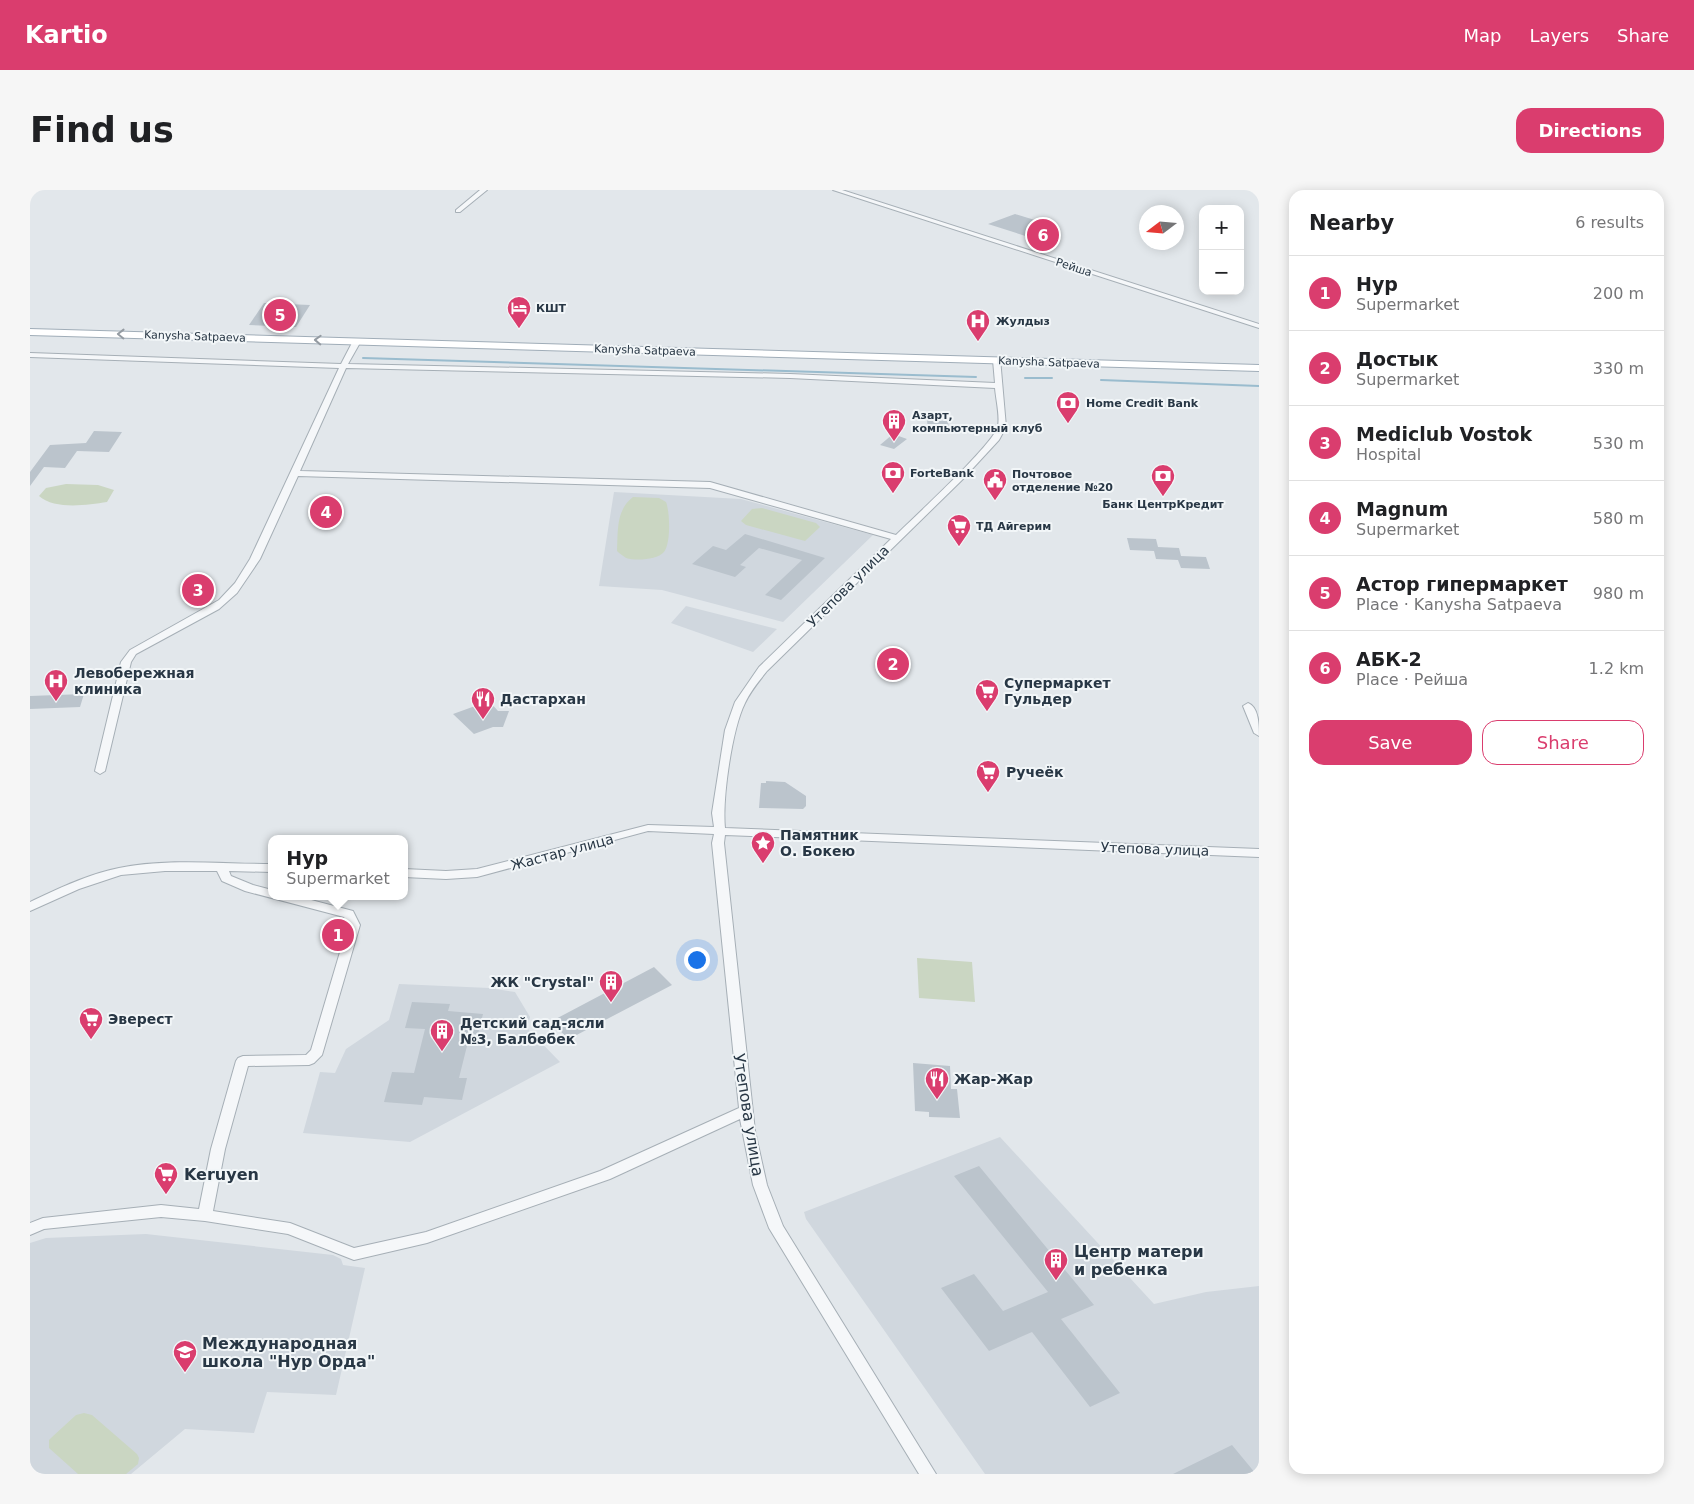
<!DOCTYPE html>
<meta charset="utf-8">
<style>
body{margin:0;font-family:"DejaVu Sans",sans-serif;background:#f6f6f6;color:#202124}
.controls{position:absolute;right:15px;top:15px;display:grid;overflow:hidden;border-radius:10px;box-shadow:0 2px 12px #0003}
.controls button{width:45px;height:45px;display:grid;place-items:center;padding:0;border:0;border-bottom:1px solid #e0e0e0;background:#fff;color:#202124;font:25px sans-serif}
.compass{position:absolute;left:1109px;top:15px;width:45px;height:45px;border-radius:50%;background:#fff;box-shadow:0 2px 12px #0003;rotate:254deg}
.you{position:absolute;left:666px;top:769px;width:18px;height:18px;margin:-12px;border:4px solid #fff;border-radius:50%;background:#1a73e8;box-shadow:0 0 0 8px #1a73e833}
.badge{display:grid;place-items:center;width:32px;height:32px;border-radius:50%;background:#da3d6e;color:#fff;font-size:16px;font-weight:700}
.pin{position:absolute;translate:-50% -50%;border:2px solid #fff;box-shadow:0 1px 5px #0006}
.popup{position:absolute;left:238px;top:645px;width:140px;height:65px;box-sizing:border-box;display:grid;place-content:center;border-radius:10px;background:#fff;filter:drop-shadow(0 1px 4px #0005);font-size:16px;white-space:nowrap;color:#757577}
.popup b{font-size:19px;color:#202124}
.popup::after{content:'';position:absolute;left:50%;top:100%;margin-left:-10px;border:10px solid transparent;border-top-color:#fff}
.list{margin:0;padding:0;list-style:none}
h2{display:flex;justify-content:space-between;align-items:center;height:65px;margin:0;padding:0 20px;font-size:21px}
h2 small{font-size:16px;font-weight:400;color:#757577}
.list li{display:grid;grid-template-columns:32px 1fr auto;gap:15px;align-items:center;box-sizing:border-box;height:75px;padding:0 20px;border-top:1px solid #e0e0e0}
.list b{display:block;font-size:19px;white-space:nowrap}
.list p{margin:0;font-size:16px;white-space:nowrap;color:#757577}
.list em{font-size:16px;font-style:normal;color:#757577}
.actions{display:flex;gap:10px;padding:15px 20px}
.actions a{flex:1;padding:11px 0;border:1px solid #da3d6e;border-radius:15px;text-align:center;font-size:18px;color:#da3d6e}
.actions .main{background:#da3d6e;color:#fff}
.map{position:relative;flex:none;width:1229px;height:1284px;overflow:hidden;border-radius:15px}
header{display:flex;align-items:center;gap:30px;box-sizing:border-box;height:70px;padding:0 25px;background:#da3d6e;color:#fff}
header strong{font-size:24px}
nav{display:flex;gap:28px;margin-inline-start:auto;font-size:18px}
.intro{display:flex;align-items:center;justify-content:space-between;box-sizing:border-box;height:120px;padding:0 30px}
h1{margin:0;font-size:35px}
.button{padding:12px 22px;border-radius:15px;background:#da3d6e;color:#fff;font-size:18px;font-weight:700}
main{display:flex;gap:30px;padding:0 30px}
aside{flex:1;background:#fff;border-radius:15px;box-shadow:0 2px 12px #0003}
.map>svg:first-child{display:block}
.built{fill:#d0d7de}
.green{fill:#cad6c2}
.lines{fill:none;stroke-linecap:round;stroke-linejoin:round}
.stream{stroke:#9abcce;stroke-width:2}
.building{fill:#bbc4cc}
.minor-casing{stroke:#a6afb6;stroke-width:2}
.major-casing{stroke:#a0adb8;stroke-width:2}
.minor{fill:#f5f7f9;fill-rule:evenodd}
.major{fill:#fff;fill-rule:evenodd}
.oneway{stroke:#949ba2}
.labels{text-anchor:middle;stroke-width:4;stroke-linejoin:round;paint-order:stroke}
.far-street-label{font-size:11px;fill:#283745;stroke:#f2f6f8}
.far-poi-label{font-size:11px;font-weight:bold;fill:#283745;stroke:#f2f6f8;text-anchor:start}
.street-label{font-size:14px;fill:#283745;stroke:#f2f6f8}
.poi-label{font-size:14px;font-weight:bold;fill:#283745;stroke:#f2f6f8;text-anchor:start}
.near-street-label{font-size:16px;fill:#283745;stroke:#f2f6f8}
.near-poi-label{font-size:16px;font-weight:bold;fill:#283745;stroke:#f2f6f8;text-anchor:start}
</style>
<header>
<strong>Kartio</strong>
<nav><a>Map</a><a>Layers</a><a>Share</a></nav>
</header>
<div class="intro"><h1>Find us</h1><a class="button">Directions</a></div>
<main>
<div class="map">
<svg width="1229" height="1284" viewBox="0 0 1229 1284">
<rect width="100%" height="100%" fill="#e2e7eb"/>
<path class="built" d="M584,302L711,309L843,345L753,432L632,400L569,396Z
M656,416L747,439L723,462L641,433Z
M369,794L459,798L485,802L500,827L497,838L530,872L380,952L273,943L290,882L305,883L316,859L359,830Z
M970,947L1124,1114L1176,1102L1229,1096V1284H955L776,1029L774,1022Z
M116,1044L303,1065L311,1069L313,1075L335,1078L306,1205L237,1202L224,1243L155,1239L101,1284H0V1053L16,1048Z"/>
<path class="green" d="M36,294L68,295L84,300L77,312C57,315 25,320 9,306L16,298Z
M603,307L629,308L636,312C640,322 641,353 634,362C627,370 606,371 596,368C593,366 589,363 587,361C588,340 586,320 603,307Z
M732,318L786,333L790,337L775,351L716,335L711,331L722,319Z
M887,768L942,772L945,812L889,808Z
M54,1223L62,1225L107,1264L109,1268L108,1274L96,1284H48L19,1258V1250L22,1247L46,1225Z"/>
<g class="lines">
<path class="stream" d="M333,168L946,187
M995,188H1022
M1071,190L1229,196"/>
</g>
<path class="building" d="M985,24L1008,31L999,34L1028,43L1011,51L958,34Z
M234,113L280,115L266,137L219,135Z
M897,230L918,231L919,241L898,240Z
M64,241L92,242L79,262L47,261L35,278L14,277L0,296V282L20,255L56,253Z
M863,244L877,249L864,259L850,255Z
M715,344L795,368L751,410L735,405L772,370L729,358L710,375L716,377L705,387L662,374L683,356L696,360Z
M1097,348L1126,349L1128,357L1149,358L1151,366L1176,367L1180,379L1151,378L1148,370L1126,369L1124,361L1100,360Z
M54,504L50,517L0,519V506Z
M459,511L468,521H479L473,537H463L444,544L423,524Z
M736,591L755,592L776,606V616L773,619L729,618L731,593H736Z
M624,777L642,795L539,849L520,832Z
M382,812L420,814L418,821L453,824L448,844H440L429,888H437L432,910L394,907L392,915L354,912L362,882L384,883L395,839L375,838Z
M883,873L920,876L921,899H927L930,928L899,927V922L885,921Z
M949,976L1064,1115L1031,1129L1090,1203L1060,1217L1002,1142L959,1161L911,1098L944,1084L973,1121L1018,1102L924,986Z
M1202,1255L1226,1284H1143Z"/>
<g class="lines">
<g class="minor-casing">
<path id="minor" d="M450,0H457L430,22H426V20Z
M803,0H812L1229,134V138Z
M324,149L331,151L318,174L760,184L965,193L963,170L970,168L976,237L969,250L932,290L737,481C729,491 720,502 715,513C702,539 692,609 695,638L1229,659V667L695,645L694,653L725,941L737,995L753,1036L906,1284H889L739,1038L723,995L710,929L580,989L397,1053L324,1070L258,1044L175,1031L131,1027L14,1039L0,1045V1033L13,1028L131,1015L169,1019L181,959L206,871L208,868L213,866L276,865L281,860L318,735L314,727L215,701L192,691L187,681H135L91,685L49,699L0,721V712C28,699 58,684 89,678C137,668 194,674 242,674V682L199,681L201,686L223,695L242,700V706H266L323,721L330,735L292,865L284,873L279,875L218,876L195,959L183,1021L260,1033L324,1058L396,1042L570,981L709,918L682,653L684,644L618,641L447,687L416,689L374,687V679L416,681L447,679L618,635L684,637L682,623L695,540L705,512L729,477L861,349L680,298L268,286L230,369L207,403L189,419L106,464L101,472L75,581L70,584L65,581L91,472L100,460L189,410L205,393L220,369L309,178L0,167V163L311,174ZM316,178L760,188L965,198C966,210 970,225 968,236C965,253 882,329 866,345L680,292L270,281Z
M1218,513C1229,517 1229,536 1229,546L1224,543L1213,516Z"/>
</g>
<g class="major-casing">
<path id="major" d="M0,139L1229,175V181L0,145Z"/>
</g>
<use href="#minor" class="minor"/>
<use href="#major" class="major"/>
</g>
<defs><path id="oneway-chevron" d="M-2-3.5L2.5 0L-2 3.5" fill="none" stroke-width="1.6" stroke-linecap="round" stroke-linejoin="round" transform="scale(1.25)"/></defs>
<g class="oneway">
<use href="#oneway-chevron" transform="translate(91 144) rotate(-179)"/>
<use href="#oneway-chevron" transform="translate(288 150) rotate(-178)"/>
</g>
<defs>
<g id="hotel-pin" transform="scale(1.25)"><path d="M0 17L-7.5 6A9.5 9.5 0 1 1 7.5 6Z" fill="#da3d6e" stroke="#f2f6f8"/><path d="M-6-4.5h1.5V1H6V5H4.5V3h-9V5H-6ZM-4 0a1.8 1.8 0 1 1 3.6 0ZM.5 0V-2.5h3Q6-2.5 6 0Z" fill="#fff"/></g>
<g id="hospital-pin" transform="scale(1.25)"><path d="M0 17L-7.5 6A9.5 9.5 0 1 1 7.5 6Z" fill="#da3d6e" stroke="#f2f6f8"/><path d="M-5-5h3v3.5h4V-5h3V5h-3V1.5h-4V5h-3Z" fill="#fff"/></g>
<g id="bank-pin" transform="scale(1.25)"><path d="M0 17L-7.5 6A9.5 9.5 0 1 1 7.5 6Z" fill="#da3d6e" stroke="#f2f6f8"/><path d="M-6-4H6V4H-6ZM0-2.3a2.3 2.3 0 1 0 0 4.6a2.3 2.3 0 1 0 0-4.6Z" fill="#fff"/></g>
<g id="building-pin" transform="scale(1.25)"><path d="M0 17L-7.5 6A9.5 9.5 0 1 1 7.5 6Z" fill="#da3d6e" stroke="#f2f6f8"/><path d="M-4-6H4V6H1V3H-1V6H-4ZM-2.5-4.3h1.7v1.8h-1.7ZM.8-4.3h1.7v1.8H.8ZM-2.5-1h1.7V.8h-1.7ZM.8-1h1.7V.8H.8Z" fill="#fff"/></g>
<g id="civic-pin" transform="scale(1.25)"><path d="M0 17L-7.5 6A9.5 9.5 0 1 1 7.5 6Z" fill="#da3d6e" stroke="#f2f6f8"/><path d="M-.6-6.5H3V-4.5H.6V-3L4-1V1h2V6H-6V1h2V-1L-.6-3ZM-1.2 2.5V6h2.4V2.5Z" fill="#fff"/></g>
<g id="supermarket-pin" transform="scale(1.25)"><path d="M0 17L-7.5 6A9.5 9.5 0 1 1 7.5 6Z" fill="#da3d6e" stroke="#f2f6f8"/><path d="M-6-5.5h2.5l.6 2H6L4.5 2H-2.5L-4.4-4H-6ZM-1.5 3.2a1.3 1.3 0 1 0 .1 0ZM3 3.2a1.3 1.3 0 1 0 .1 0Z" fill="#fff"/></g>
<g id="restaurant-pin" transform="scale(1.25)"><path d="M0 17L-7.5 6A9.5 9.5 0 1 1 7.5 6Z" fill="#da3d6e" stroke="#f2f6f8"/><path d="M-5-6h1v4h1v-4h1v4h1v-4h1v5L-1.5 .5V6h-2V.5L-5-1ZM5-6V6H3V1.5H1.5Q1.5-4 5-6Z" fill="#fff"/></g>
<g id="sight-pin" transform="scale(1.25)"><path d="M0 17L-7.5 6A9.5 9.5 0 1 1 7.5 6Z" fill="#da3d6e" stroke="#f2f6f8"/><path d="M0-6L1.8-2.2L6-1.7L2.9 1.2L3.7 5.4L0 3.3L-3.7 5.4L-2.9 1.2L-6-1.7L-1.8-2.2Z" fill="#fff"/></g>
<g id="school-pin" transform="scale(1.25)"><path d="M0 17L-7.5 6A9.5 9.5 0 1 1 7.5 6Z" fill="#da3d6e" stroke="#f2f6f8"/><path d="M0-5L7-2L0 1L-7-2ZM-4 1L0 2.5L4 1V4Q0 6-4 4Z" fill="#fff"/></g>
</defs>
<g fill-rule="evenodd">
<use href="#hotel-pin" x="489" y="118"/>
<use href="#hospital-pin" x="948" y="131"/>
<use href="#bank-pin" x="1038" y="213"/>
<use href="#building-pin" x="864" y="231"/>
<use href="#bank-pin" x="863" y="283"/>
<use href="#bank-pin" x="1133" y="286"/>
<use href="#civic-pin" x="965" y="290"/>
<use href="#supermarket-pin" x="929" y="336"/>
<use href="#hospital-pin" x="26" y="491"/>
<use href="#supermarket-pin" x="957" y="501"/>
<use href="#restaurant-pin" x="453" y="509"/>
<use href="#supermarket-pin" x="958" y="582"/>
<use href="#sight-pin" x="733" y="653"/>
<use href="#building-pin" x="581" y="792"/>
<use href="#supermarket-pin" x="61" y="829"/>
<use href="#building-pin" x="412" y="841"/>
<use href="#restaurant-pin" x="907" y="889"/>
<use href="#supermarket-pin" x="136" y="984"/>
<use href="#building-pin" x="1026" y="1070"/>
<use href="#school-pin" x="155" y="1162"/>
</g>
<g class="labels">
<g class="far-street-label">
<text transform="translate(1044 77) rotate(18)" y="4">Рейша</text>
<text transform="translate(165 146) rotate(2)" y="4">Kanysha Satpaeva</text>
<text transform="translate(615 160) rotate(2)" y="4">Kanysha Satpaeva</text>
<text transform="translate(1019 172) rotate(2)" y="4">Kanysha Satpaeva</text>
</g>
<g class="far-poi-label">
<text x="506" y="122">КШТ</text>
<text x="966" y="135">Жулдыз</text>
<text x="1056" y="217">Home Credit Bank</text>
<text x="882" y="229">Азарт,<tspan x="882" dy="13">компьютерный клуб</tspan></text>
<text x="880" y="287">ForteBank</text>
<text x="982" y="288">Почтовое<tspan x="982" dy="13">отделение №20</tspan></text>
<text x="1133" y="318" text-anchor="middle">Банк ЦентрКредит</text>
<text x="946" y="340">ТД Айгерим</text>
</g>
<g class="street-label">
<text transform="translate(818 396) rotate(-45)" y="5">Утепова улица</text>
<text transform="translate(1125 659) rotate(2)" y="5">Утепова улица</text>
<text transform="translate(532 662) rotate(-15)" y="5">Жастар улица</text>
</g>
<g class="poi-label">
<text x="44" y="488">Левобережная<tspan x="44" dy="16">клиника</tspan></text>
<text x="974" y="498">Супермаркет<tspan x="974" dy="16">Гульдер</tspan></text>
<text x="470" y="514">Дастархан</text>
<text x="976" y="587">Ручеёк</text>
<text x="750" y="650">Памятник<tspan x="750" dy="16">О. Бокею</tspan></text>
<text x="564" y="797" text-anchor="end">ЖК "Crystal"</text>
<text x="78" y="834">Эверест</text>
<text x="430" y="838">Детский сад-ясли<tspan x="430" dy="16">№3, Балбөбек</tspan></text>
<text x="924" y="894">Жар-Жар</text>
</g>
<g class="near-street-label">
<text transform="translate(719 925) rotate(81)" y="6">Утепова улица</text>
</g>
<g class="near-poi-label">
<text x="154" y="990">Keruyen</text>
<text x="1044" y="1067">Центр матери<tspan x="1044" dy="18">и ребенка</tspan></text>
<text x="172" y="1159">Международная<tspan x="172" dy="18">школа "Нур Орда"</tspan></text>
</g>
</g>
</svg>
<div class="controls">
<button>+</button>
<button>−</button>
</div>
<svg class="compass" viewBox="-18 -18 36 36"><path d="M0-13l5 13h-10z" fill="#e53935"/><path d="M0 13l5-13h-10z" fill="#757577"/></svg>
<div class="you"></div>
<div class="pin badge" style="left:308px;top:745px">1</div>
<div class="popup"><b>Нур</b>Supermarket</div>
<div class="pin badge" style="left:863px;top:474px">2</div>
<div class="pin badge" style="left:168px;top:400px">3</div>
<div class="pin badge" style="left:296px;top:322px">4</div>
<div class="pin badge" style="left:250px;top:125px">5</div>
<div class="pin badge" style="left:1013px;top:45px">6</div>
</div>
<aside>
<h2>Nearby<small>6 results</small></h2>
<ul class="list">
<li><span class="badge">1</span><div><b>Нур</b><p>Supermarket</p></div><em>200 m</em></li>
<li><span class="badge">2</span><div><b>Достык</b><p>Supermarket</p></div><em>330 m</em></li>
<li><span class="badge">3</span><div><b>Mediclub Vostok</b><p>Hospital</p></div><em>530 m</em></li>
<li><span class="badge">4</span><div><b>Magnum</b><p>Supermarket</p></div><em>580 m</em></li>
<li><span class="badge">5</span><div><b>Астор гипермаркет</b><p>Place · Kanysha Satpaeva</p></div><em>980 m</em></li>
<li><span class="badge">6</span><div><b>АБК-2</b><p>Place · Рейша</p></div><em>1.2 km</em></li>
</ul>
<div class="actions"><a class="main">Save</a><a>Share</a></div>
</aside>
</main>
